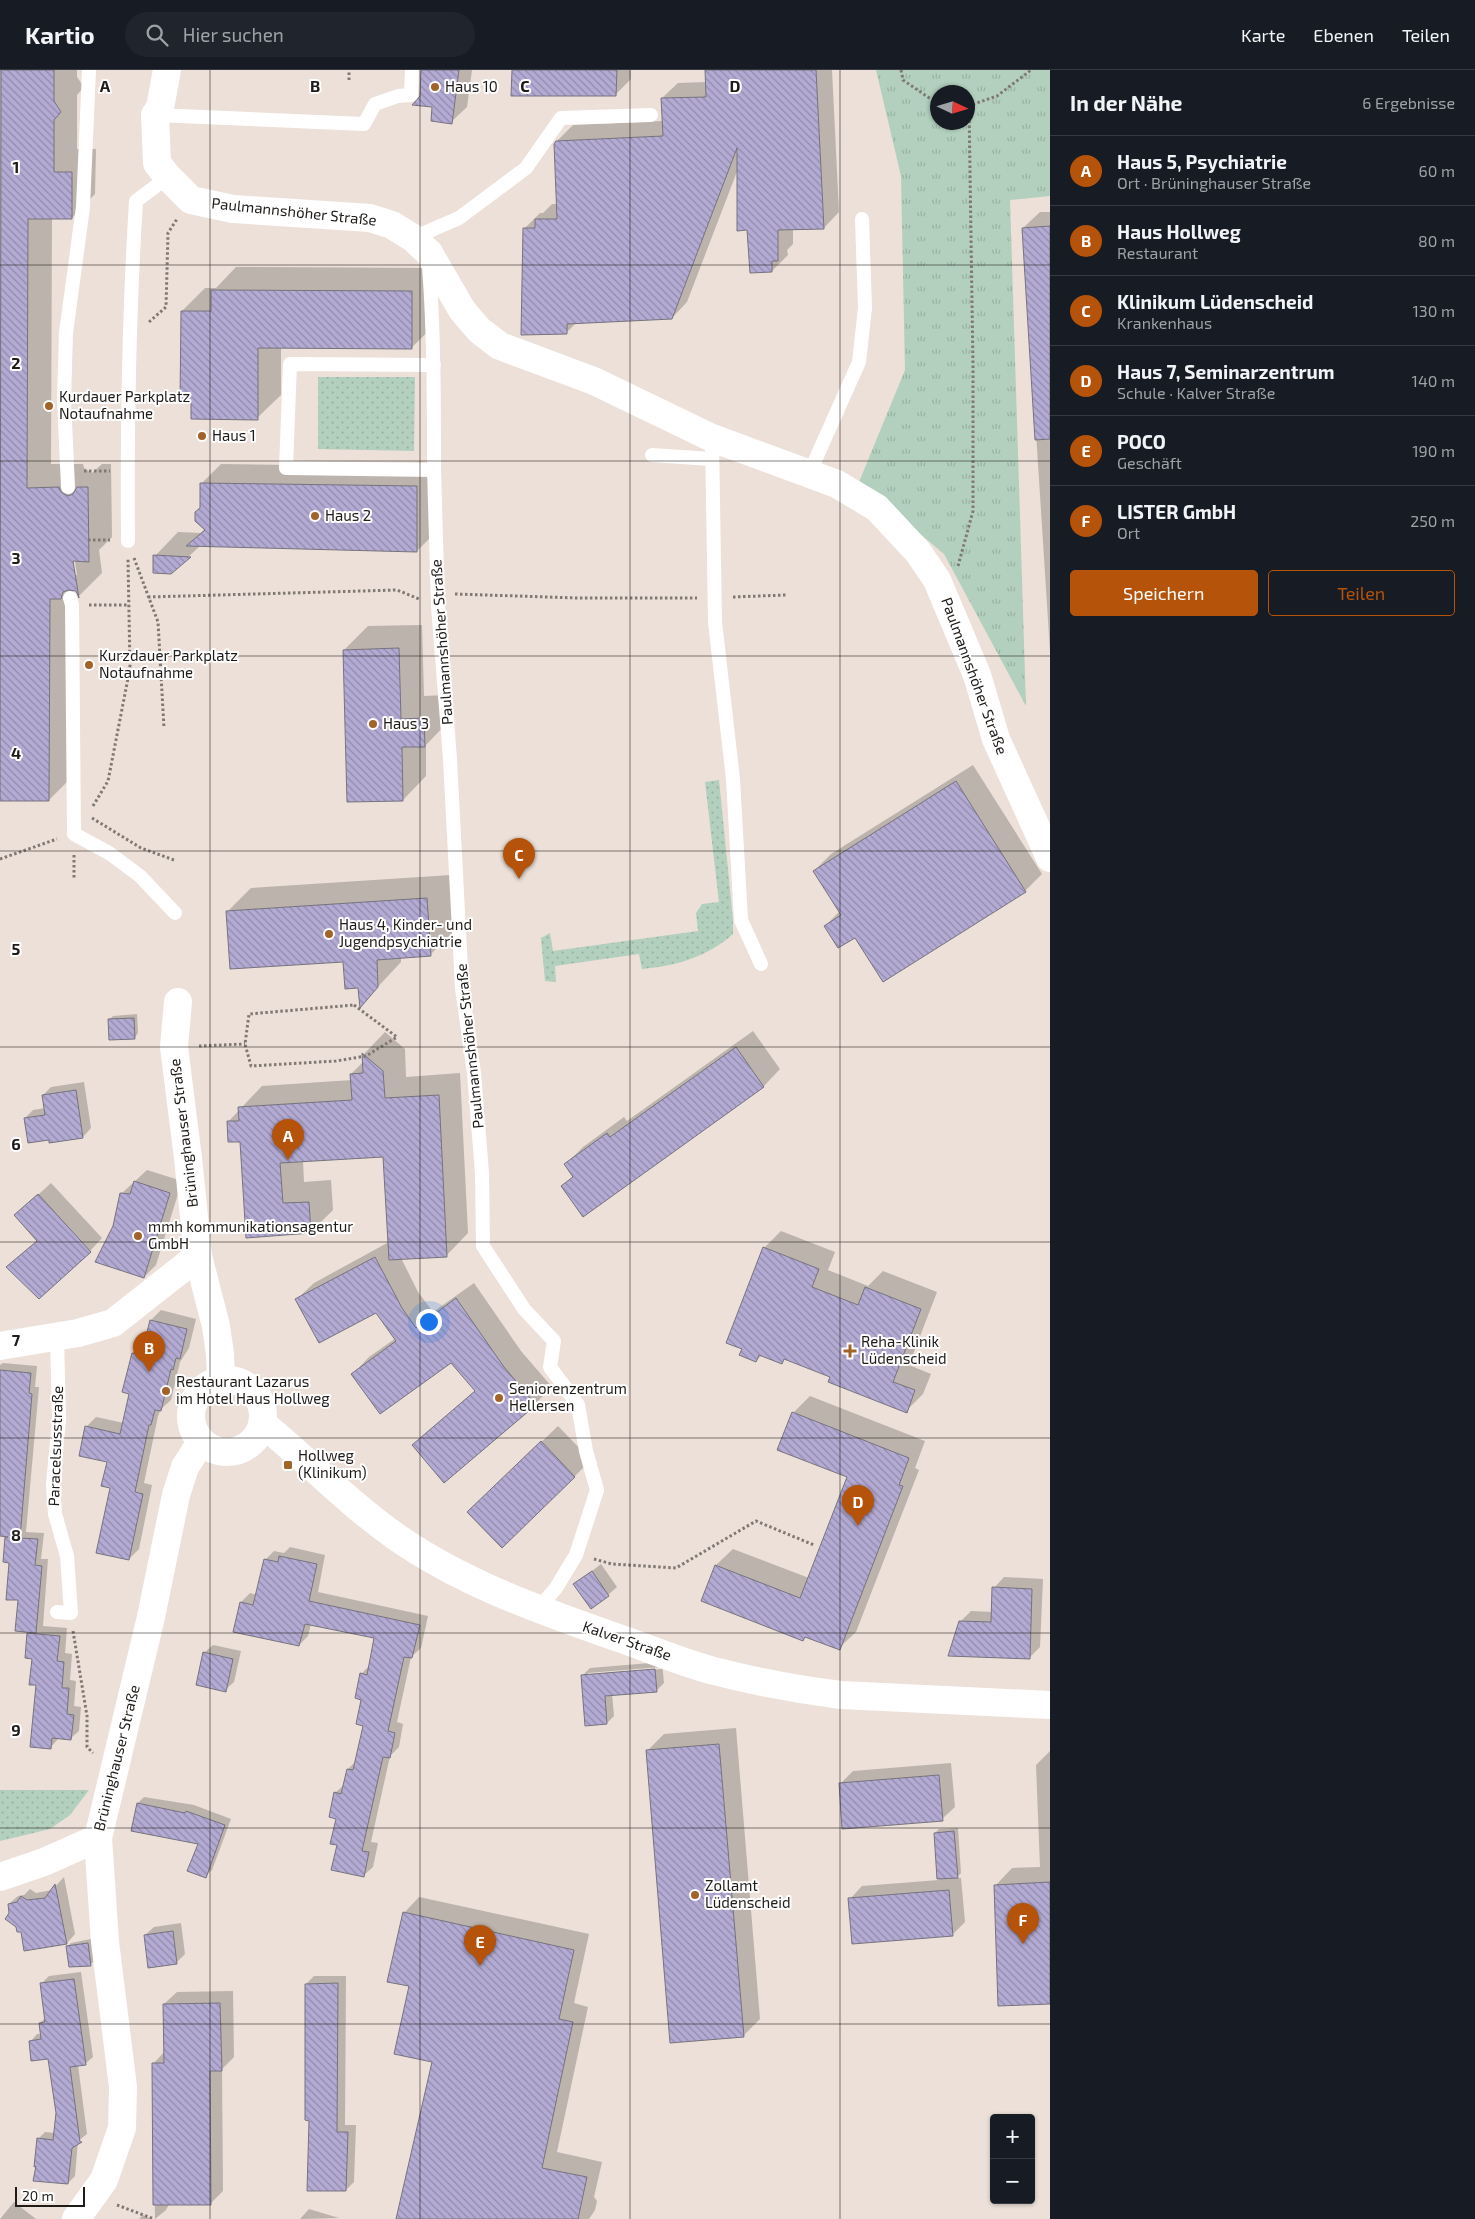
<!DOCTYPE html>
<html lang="de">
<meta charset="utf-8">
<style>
body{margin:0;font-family:"Exo 2",sans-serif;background:#20242c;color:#f1f3f6}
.controls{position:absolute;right:15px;bottom:15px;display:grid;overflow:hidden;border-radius:5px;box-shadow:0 1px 4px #0004}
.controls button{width:45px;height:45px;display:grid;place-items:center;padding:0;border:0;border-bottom:1px solid #363941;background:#171b24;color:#f1f3f6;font:25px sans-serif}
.compass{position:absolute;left:930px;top:15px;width:45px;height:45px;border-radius:50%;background:#171b24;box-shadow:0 1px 4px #0004;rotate:94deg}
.scale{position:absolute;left:15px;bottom:12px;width:70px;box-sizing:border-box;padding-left:5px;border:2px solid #1f1b18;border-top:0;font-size:14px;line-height:18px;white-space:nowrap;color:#1f1b18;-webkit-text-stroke:4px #fff;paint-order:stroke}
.you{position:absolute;left:428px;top:1251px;width:18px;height:18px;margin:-12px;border:4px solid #fff;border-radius:50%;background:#1a73e8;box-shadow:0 0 0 8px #1a73e833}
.badge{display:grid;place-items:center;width:32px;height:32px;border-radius:50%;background:#b45309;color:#fff;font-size:16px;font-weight:700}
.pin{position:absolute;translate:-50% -41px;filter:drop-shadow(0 1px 2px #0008)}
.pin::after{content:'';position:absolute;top:26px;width:18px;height:15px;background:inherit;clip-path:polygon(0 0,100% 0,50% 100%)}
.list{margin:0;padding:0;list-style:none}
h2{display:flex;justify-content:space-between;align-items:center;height:65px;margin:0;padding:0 20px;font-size:21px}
h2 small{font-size:16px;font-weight:400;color:#9ea1a6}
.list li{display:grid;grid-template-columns:32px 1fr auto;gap:15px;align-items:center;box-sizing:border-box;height:70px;padding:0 20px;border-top:1px solid #363941}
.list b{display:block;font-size:19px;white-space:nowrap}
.list p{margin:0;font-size:16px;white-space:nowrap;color:#9ea1a6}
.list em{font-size:16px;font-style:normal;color:#9ea1a6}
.actions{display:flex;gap:10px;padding:15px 20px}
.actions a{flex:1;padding:11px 0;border:1px solid #b45309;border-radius:5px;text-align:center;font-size:18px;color:#b45309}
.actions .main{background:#b45309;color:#fff}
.icon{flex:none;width:28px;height:28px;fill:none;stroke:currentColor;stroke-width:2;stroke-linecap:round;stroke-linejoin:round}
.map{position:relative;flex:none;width:1050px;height:2149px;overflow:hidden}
header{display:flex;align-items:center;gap:30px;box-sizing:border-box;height:70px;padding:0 25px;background:#171b24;border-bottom:1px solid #363941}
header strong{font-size:24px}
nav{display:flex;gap:28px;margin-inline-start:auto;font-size:18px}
.search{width:350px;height:45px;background:#20242c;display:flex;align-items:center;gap:12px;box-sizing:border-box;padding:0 18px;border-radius:28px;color:#9ea1a6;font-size:19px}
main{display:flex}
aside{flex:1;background:#171b24}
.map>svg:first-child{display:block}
.grass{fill:url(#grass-dots)}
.park{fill:url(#park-tufts);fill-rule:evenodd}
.shadow{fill:#0003;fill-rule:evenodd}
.building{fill:url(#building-back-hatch);stroke:#76737e}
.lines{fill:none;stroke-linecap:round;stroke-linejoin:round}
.path{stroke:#807873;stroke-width:3;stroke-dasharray:2.5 2.5;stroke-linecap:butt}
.service{stroke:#fff;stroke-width:14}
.minor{stroke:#fff;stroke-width:28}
.grid{fill:none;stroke:#1f1b18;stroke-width:1;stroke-opacity:0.55}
.poi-dot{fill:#a16329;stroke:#fff;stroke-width:2}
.labels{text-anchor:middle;stroke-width:4;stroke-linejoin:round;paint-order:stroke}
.poi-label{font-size:15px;fill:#1f1b18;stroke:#fff;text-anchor:start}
.street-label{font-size:15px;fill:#1f1b18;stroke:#fff}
.grid-label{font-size:16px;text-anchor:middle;font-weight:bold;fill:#1f1b18;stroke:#fff;stroke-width:4;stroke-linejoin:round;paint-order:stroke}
</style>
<header>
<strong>Kartio</strong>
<div class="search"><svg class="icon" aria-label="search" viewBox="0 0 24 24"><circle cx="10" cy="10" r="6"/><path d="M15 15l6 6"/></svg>Hier suchen</div>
<nav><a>Karte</a><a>Ebenen</a><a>Teilen</a></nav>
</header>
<main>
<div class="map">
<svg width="1050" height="2149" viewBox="0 0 1050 2149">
<defs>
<pattern id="grass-dots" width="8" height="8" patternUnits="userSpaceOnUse" patternTransform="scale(1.25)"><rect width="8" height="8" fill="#b2d0bd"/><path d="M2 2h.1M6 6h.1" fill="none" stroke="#99b2a2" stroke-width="1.8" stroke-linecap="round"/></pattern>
<pattern id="park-tufts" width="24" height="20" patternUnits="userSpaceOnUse" patternTransform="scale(1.25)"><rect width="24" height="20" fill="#b2d0bd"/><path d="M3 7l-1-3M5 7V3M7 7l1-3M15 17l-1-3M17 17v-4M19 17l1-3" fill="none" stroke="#99b2a2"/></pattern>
<pattern id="building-back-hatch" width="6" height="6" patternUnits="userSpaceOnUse" patternTransform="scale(1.25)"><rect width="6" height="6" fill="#b4abd4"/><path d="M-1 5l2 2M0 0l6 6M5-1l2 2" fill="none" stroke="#928aab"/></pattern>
</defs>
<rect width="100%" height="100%" fill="#ece0d8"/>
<path class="grass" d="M318,307H415L414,381L318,379Z
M719,710L733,850V864C707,887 676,896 642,899L639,884L555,896L556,912L545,911L541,868L550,863L553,881L698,861L696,843L702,834L719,832L705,712Z
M0,1720H89L70,1745L50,1759L0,1771Z"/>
<path class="park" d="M876,0H1050V126L1010,130L1026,636L944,484L859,412L905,300L901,106ZM938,22H968V52H938Z"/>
<path class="shadow" d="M0,0H77V7L84,17L77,25V79H96L95,124L72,148H52L51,394H83L84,398L92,403L102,394H111L112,467L99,480L102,503L79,526L77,520L73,519V706L49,730H0ZM71,485H74L77,505H74Z
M422,0H472L467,37L451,52L434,36L420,29Z
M513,0H631V9L615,25Z
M707,0H832L839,142L824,158H793V174L787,180L788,185L772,201L748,159L738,99L687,232L672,248L577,252L567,262L524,159L540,143H543L552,134H558L557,71L573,55L663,51L662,28L678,13L707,12Z
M1040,142H1050V582L1023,158Z
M236,197L435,198V255L411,278L281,277V325L257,348L182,241L205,218H216Z
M221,394L436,397V462L417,481L201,475L171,503L155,486L178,462L201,463L205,458L201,438V414Z
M422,555L424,626L448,625V652L426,675V706L403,730L344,580L368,556Z
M973,695L1042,804L1025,821L883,910L855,866L825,856L840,841L814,801L831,784Z
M451,805L454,861L430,885L401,887V892L361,935L359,917L344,891L228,841L251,818Z
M137,944L138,963L135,967L109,950L113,946Z
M753,961L780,999L764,1016L583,1145L562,1116L574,1105L566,1094L583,1077L624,1047L627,1051Z
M385,962L405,979L406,1007L460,1003L468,1163L446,1186L401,1188L418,1222L433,1242L474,1213L521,1281L552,1317L535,1334L444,1411L413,1375L476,1320L452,1292L353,1304L369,1287L396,1268L376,1241L297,1229L314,1213L389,1172L384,1086L303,1091L304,1112L331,1110L333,1140L311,1162L247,1166L242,1070L228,1052L262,1016L352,1010L351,1004L364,991V984Z
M84,1012L91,1058L83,1067L50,1069L25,1048L33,1040L45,1038L43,1025L51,1017Z
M147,1100L182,1111L156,1195L144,1207L111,1164L121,1124Z
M51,1113L102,1168L90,1181L8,1197L38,1170L16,1145Z
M781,1161L835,1182L828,1200L868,1216L883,1201L937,1222L909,1295L931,1304L923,1324L906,1341L832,1306L786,1288L781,1293L762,1285L756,1291L743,1278L764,1178Z
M161,1240L196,1249L189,1278L180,1292L171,1330L161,1339L158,1346L144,1413L152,1415L139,1479L129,1489L111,1417L108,1391L86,1357L96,1347L124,1353L130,1323L133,1283L140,1276L143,1265L149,1259L151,1250Z
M3,1293L37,1296L35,1317H39L26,1462L44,1463L41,1489H48L43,1556L67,1558L65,1583L72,1584L70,1610L76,1611L74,1636L81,1637L79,1661L70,1669L59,1668L50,1678L28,1563L30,1562L10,1492L6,1467L8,1466L0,1465V1295Z
M810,1326L925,1371L915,1398L919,1400L856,1562L839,1578L702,1530L716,1495L733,1479L809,1508L849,1406L793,1343Z
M558,1356L591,1390L574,1407L486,1425Z
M290,1477L325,1485L318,1522L428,1546L421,1578L411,1587L397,1652L403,1654L399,1677L390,1686L371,1772L378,1773L373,1797L363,1806L338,1775L335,1723L345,1714L348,1699L356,1691L364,1655L361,1604L370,1595L376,1567L311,1554L308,1566L299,1575L241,1532L250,1523L257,1525L265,1490L274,1481L284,1483Z
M601,1494L617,1517L608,1525L575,1514Z
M1004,1507L1043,1509L1040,1577L1029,1588L960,1552L971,1541L993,1542L994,1518Z
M213,1575L241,1581L234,1612L225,1620L204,1583Z
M662,1592L664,1613L657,1620L612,1624L614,1646L607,1653L583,1605L590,1598ZM661,1597V1599L588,1606V1603Z
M736,1658L760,1949L743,1966L647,1681L664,1664Z
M1050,1681V1933L996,1815L1012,1798L1040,1797L1036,1695Z
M951,1693L955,1737L942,1749L840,1714L853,1701Z
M144,1727L194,1735L231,1749L212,1800L205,1806L200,1773L138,1733Z
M958,1758L961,1803L956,1808H961L965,1852L952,1865L850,1829L862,1816L939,1810L935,1763L939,1759Z
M64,1807L75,1864L67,1873L22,1860L11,1843L9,1834L18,1826L24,1825L30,1819L36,1823L52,1820Z
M419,1827L589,1864L574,1933L588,1937L557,2082L602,2092L594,2127L597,2131L595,2140L589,2149H397L433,1991L410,1915L404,1843Z
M181,1853L185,1884L177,1892L149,1896L145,1865L154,1857Z
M91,1869L95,1891L91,1894L67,1877L71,1873Z
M81,1902L93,1987L85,1994L78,1995L87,2064L78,2071L75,2106L68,2113L34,2110L38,2069L45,2062L55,2063L57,2043L49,1987L30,1972L37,1964H41L40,1953L45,1948L41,1914L49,1906Z
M314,1906H346L345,2055H356L354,2112L346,2120L310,2049L306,1914Z
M233,1921L234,1987L222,1999L223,2121L210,2134L187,2098L166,2140L155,2149L153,1994L165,1981L164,1934L177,1922Z
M14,2132L36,2149H0Z
M309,2139L339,2148L300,2149Z
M143,2145L151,2149H139Z"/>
<path class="building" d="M1,0H54V31L61,42L54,50V102H72V149H28L27,418L59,417L61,422L68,426L73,424L77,417H88L89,492L73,491L79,528L76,521L68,520L63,522L61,529H50L49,731H0Z
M421,0H459L452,54L431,51L432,37L412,35L420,26Z
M512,0H617L616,26H511Z
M705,0H816L824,159L778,160V191H772V202L750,203L747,160L737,161V78L672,249L567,254V264L521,265L523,158H535V149H557L554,74L556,71L663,66L661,28L706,27Z
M1050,156V369L1035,370L1022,158Z
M211,220L412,221V279L258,278V350L191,349V333H180L181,241H211Z
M200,413L417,416V482L186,476L205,460L195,451V442L200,438Z
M153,485L191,487L171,504L153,503Z
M399,578L401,649L424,648L425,677H402L403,731L347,732L343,580Z
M956,711L1026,822L883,912L855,868L838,878L824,856L841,845L813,801Z
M427,828L431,886L377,890L378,917L360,938L358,918L345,919L343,892L230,899L226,841Z
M134,948L135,969L109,970L108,949Z
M736,977L764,1017L583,1147L561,1116L573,1107L564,1094L607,1063L610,1067Z
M362,983L383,1001L385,1028L439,1025L447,1187L389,1190L383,1087L280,1093L283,1133L309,1132L311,1163L246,1168L240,1072H228L227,1051H239L238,1037L352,1030L350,1004L363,1003Z
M76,1020L83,1068L49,1073V1070L28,1073L24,1048L45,1045L42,1025Z
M134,1111L170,1123L144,1208L95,1192L113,1156L120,1123L130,1124Z
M38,1124L91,1182L39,1229L6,1197L37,1171L14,1145Z
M763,1177L819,1199L812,1217L858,1235L865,1217L921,1239L893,1312L915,1320L907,1343L828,1312L830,1307L784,1289L782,1294L759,1285L756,1292L739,1285L742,1279L726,1273Z
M375,1187L402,1238L416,1258L456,1228L504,1297L536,1335L444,1413L412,1375L475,1321L451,1293L380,1344L351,1304L396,1271L376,1243L319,1273L295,1229Z
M150,1250L187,1259L180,1289L176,1288L173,1300L171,1299L161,1341L155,1340L151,1355H149L135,1422L143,1424L129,1490L96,1483L110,1418L101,1416L107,1392L79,1386L85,1356L120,1364L129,1324L122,1322L132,1283L137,1284L142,1265L146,1266Z
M0,1300L31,1303L29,1323L32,1324L20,1468L38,1469L35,1495L42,1496L36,1563L15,1561L18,1530H6L9,1493L3,1492L5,1467H8L0,1466Z
M792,1342L909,1388L899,1415L903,1416L840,1580L805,1567L803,1571L701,1531L715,1495L800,1528L847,1407L777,1380Z
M541,1371L575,1407L502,1478L467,1442Z
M279,1486L317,1494L309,1531L420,1555L412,1588L404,1587L388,1661L395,1663L390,1688L383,1687L362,1781L369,1782L364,1807L331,1800L337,1775L330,1774L336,1749L329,1747L334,1722L341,1724L347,1699L353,1700L363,1656L356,1654L361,1630L355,1628L360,1603L367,1605L374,1568L305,1554L299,1576L233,1562L240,1532L253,1535L264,1489L278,1492Z
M592,1501L609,1526L591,1539L573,1514Z
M992,1517L1032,1519L1030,1589L948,1586L959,1551L991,1552Z
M27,1563L60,1566L57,1591L64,1592L62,1618H69L67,1644L74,1645L71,1670L52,1668L51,1679L30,1677L36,1615H29L32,1589L25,1588Z
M203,1582L233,1589L226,1622L196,1615Z
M655,1599L657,1622L605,1626L607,1654L585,1656L581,1605Z
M719,1674L744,1967L670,1973L646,1680Z
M939,1705L943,1751L842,1759L839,1713Z
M137,1733L185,1743L186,1741L225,1755L206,1808L187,1801L198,1774L131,1761Z
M954,1761L958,1808L937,1809L934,1763Z
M1050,1812V1934L998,1936L994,1815Z
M55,1814L67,1874L24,1881L21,1862H17L16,1857L5,1849L9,1843L8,1834L17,1832L21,1826L27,1830L45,1828Z
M949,1820L953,1866L852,1874L848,1828Z
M403,1842L574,1880L559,1949L573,1952L542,2098L587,2107L578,2149H396L432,1992L394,1984L409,1916L387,1912Z
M173,1861L177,1894L148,1898L144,1865Z
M88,1873L91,1896L69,1897L66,1876Z
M74,1909L86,1995L70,1997L80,2072H82L72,2078L68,2114L33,2111L36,2096L34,2097L37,2068L53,2070L56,2043L48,1989L31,1991L29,1971L41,1969L39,1953L45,1952L40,1913Z
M338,1913L337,2062H348L346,2121H307L309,2051L305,2050V1914Z
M220,1933L222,2001H210L211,2135H153L152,1993H164L163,1934Z"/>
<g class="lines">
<path class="path" d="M901,0L903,10L938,34
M349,10V0
M968,36L997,26L1031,0
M149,252L166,237L168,163L177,149
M84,401H110
M88,470H110
M134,488L158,552L164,658
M958,496L973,441V297L969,36
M455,524L578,528H697
M148,527L397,520L419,529
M733,527L786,525
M89,535H128
M93,736L108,711L130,598L128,489
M92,748L141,778L174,790
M74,785V810
M0,789L57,769
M354,935L397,967L366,986L336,991L251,996L245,974L249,944Z
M199,976L245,974
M594,1489L612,1494L676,1498L756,1451L814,1475
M73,1561L87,1646V1677L93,1683
M117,2135L154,2149"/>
<path class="service" d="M155,45L364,54L375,34L398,26L411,25L412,0
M413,168L459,148L526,98L561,48L651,45
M429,196C434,264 434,332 434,400L286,398L290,294L434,295
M712,368L715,552L733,709L741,850L761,894
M652,385L711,389
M434,400L438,536L450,689L462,918L474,1003L482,1103L483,1176L524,1239L554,1271L550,1297L578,1335L586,1381L597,1420L576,1485L556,1518L538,1539
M809,404L859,292L865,238L862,149
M68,417L64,330L66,263L83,137L89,0
M128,471C127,357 129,244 136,131L168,107
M70,528L72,535L74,764L109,783L140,806L175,843
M57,1542L71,1543L67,1486L55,1444L53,1415L59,1349L57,1267"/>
<path class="minor" d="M167,0L160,38L155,45L157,93L168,107L191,130L233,139L370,148L392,155L413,168L429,183L462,240L479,260L500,276L594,311L712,368L837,414L877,438L918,482L937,510L977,605L996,669L1050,788
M178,932L174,977L188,1088L198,1186L216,1256L220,1284L221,1311
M0,1276L78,1263L113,1253L198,1186
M191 1346a36 36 0 1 1 72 0a36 36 0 1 1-72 0Z
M262,1353C307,1390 347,1432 395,1466C459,1511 533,1538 607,1564C644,1576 681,1593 718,1602C758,1612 800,1620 841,1625L1050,1635
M0,1807L44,1792L98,1768
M76,2149L104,2110L122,2058L123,2017L105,1872L98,1768L151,1547L176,1425L185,1397L201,1372"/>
</g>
<path class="grid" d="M210,0V2149M420,0V2149M630,0V2149M840,0V2149M0,195H1050M0,391H1050M0,586H1050M0,781H1050M0,977H1050M0,1172H1050M0,1368H1050M0,1563H1050M0,1758H1050M0,1954H1050"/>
<g class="poi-dot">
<circle cx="435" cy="17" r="5"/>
<circle cx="49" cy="336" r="5"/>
<circle cx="202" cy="366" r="5"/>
<circle cx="315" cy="446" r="5"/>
<circle cx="89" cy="595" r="5"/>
<circle cx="373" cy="654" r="5"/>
<circle cx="329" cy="864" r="5"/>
<circle cx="138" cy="1166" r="5"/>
<path d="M847.5 1273.5h5v5h5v5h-5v5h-5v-5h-5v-5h5z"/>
<circle cx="166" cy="1321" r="5"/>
<circle cx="499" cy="1328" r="5"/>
<rect x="283" y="1390" width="10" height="10" rx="2.5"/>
<circle cx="695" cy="1825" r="5"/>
</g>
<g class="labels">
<g class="poi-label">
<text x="445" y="22">Haus 10</text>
<text x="59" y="332">Kurdauer Parkplatz<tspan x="59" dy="17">Notaufnahme</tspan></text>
<text x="212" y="371">Haus 1</text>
<text x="325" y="451">Haus 2</text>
<text x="99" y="591">Kurzdauer Parkplatz<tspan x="99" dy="17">Notaufnahme</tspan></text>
<text x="383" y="659">Haus 3</text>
<text x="339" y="860">Haus 4, Kinder- und<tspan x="339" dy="17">Jugendpsychiatrie</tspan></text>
<text x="148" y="1162">mmh kommunikationsagentur<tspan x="148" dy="17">GmbH</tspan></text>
<text x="861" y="1277">Reha-Klinik<tspan x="861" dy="17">Lüdenscheid</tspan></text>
<text x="176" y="1317">Restaurant Lazarus<tspan x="176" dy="17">im Hotel Haus Hollweg</tspan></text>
<text x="509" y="1324">Seniorenzentrum<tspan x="509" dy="17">Hellersen</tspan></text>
<text x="298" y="1391">Hollweg<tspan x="298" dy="17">(Klinikum)</tspan></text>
<text x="705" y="1821">Zollamt<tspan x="705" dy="17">Lüdenscheid</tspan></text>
</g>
<g class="street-label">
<text transform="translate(294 142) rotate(6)" y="5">Paulmannshöher Straße</text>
<text transform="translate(442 572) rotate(-94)" y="5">Paulmannshöher Straße</text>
<text transform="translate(974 606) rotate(70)" y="5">Paulmannshöher Straße</text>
<text transform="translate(470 976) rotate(-96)" y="5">Paulmannshöher Straße</text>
<text transform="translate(184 1063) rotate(-97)" y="5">Brüninghauser Straße</text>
<text transform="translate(56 1376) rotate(-88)" y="5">Paracelsusstraße</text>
<text transform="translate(627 1571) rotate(19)" y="5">Kalver Straße</text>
<text transform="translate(117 1688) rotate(-76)" y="5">Brüninghauser Straße</text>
</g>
</g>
<g class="grid-label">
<text x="105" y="22">A</text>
<text x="315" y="22">B</text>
<text x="525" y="22">C</text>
<text x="735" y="22">D</text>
<text x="16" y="103">1</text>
<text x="16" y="299">2</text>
<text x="16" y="494">3</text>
<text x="16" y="689">4</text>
<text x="16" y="885">5</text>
<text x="16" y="1080">6</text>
<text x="16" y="1276">7</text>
<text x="16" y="1471">8</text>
<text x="16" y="1666">9</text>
</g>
</svg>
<div class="controls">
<button>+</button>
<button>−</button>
</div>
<svg class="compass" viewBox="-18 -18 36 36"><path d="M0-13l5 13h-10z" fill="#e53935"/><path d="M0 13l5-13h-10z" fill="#9ea1a6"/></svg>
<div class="scale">20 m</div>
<div class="you"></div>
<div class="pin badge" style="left:288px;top:1090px">A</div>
<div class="pin badge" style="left:149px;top:1302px">B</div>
<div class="pin badge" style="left:519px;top:809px">C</div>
<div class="pin badge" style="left:858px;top:1456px">D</div>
<div class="pin badge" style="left:480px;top:1896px">E</div>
<div class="pin badge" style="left:1023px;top:1874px">F</div>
</div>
<aside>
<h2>In der Nähe<small>6 Ergebnisse</small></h2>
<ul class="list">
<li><span class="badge">A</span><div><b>Haus 5, Psychiatrie</b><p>Ort · Brüninghauser Straße</p></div><em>60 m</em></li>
<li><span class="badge">B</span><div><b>Haus Hollweg</b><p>Restaurant</p></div><em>80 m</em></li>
<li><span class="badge">C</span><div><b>Klinikum Lüdenscheid</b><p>Krankenhaus</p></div><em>130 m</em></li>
<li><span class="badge">D</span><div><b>Haus 7, Seminarzentrum</b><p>Schule · Kalver Straße</p></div><em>140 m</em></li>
<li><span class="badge">E</span><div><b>POCO</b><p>Geschäft</p></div><em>190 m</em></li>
<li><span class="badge">F</span><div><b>LISTER GmbH</b><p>Ort</p></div><em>250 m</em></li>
</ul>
<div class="actions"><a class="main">Speichern</a><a>Teilen</a></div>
</aside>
</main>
